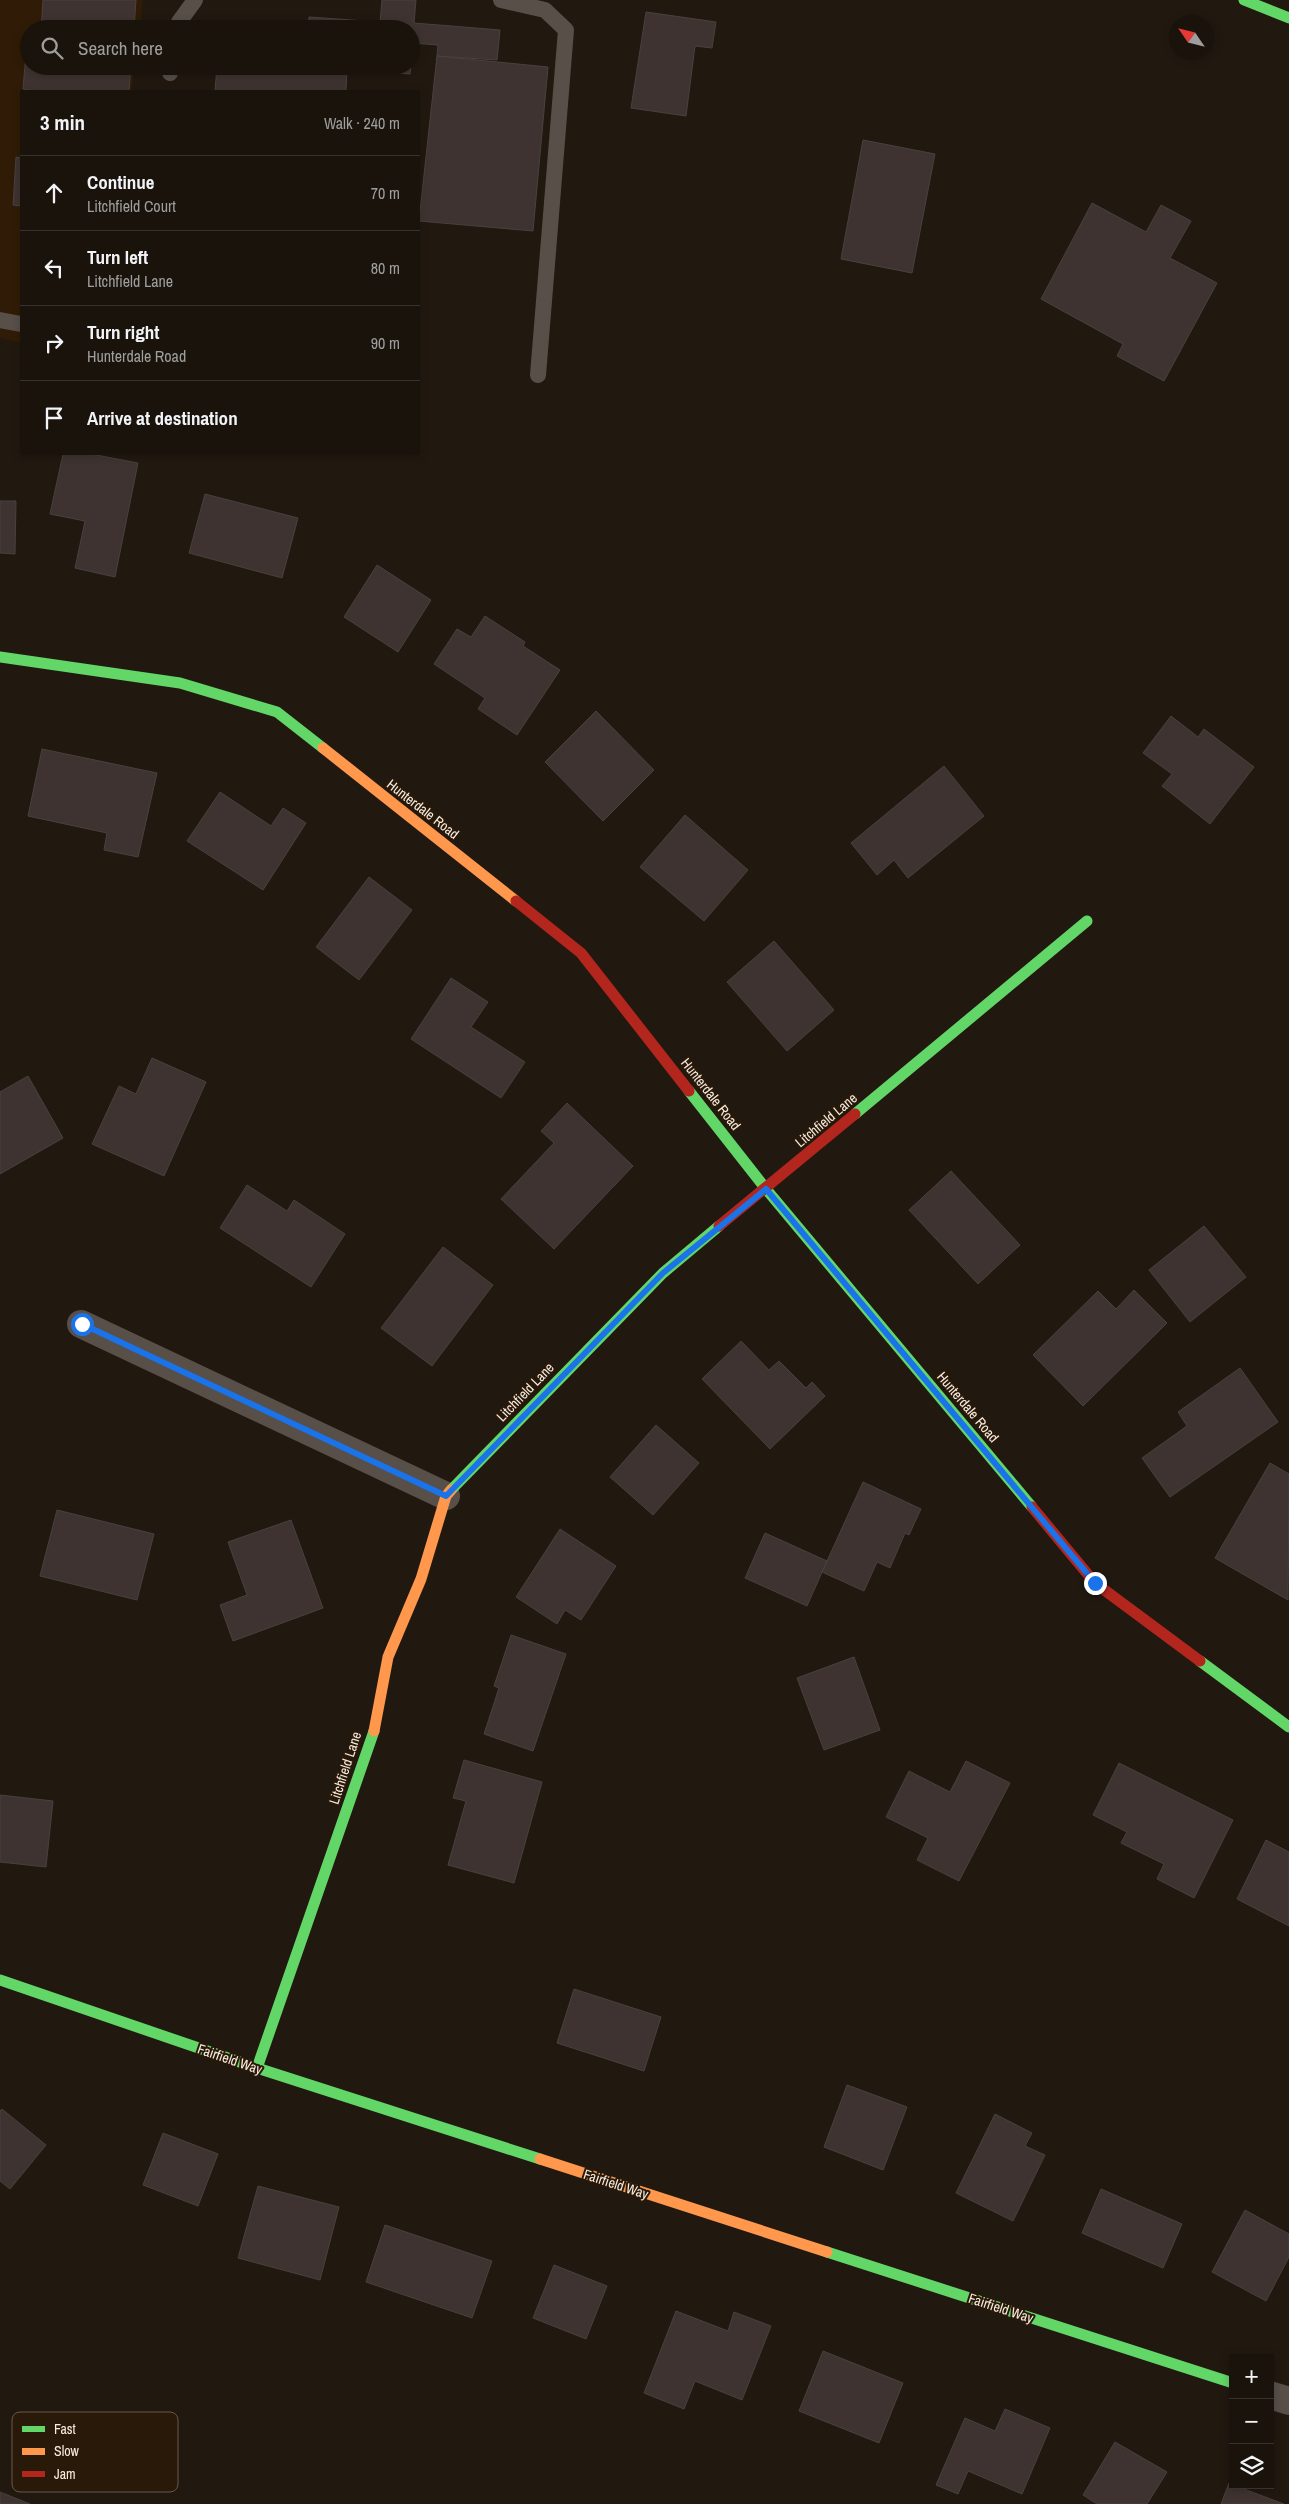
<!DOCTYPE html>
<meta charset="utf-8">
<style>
body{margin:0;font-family:"Archivo Narrow",sans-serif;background:#26201a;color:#f1f3f6}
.controls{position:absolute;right:15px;bottom:15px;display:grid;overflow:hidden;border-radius:0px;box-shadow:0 2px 8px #0003}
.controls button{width:45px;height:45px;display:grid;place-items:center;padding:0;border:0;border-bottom:1px solid #37322d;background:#19130c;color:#f1f3f6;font:25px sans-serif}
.compass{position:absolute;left:1169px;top:15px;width:45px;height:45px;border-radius:50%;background:#19130c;box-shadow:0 2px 8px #0003;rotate:305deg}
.stop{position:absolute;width:15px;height:15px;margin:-11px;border:4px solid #1a73e8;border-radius:50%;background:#fff}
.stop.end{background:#1a73e8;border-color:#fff;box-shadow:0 1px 5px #0008}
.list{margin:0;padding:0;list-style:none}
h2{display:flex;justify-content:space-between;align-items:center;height:65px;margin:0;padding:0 20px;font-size:21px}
h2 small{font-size:16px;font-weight:400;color:#9f9e9d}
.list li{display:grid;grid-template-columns:32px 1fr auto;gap:15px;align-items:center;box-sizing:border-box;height:75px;padding:0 20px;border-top:1px solid #37322d}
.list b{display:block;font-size:19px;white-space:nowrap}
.list p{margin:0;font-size:16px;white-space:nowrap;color:#9f9e9d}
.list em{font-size:16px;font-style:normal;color:#9f9e9d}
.icon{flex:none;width:28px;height:28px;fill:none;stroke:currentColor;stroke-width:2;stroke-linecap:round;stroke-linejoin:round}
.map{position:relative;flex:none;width:1289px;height:2504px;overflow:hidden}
.search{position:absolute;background:#19130c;box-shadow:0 2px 8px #0003;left:20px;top:20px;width:400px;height:55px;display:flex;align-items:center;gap:12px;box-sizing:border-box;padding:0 18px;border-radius:28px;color:#9f9e9d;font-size:19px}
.panel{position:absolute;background:#19130c;box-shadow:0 2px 8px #0003;left:20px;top:90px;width:400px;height:365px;border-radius:0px}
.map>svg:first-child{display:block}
.built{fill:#301c06}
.building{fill:#3e3331;stroke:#49413e}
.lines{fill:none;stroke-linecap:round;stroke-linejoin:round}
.lane{stroke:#574f48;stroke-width:16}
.street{stroke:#574f48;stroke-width:28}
.fast{stroke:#63d668;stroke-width:11}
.slow{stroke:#ff974d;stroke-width:11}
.jam{stroke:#b3261e;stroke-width:11}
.route{stroke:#1a73e8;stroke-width:6}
.labels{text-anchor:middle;stroke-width:4;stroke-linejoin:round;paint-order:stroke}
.street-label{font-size:14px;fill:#f8ece1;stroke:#291908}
.key{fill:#291908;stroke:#675849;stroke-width:1}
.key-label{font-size:14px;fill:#f8ece1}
</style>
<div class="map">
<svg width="1289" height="2504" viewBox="0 0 1289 2504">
<rect width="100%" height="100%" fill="#211910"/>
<path class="built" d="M0,0H143L140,29H29V66H135L131,91H21V343L0,338Z"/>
<path class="building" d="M43,0H136L134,29H41Z
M382,0H416L414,23L500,30L497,60L437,56L438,45L413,43L411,59V29H308L309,17L380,22Z
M646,12L716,22L712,48L695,46L686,116L631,108Z
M27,42H29V66H131L129,91H36L23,89Z
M437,56L548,67L533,231L419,221Z
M217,66H305L347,70L346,91H215Z
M376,66H411L410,74L375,71Z
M863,140L935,154L912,273L841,259Z
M16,157L21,158V206L13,205Z
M1092,203L1146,232L1161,205L1191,221L1170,258L1217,283L1164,381L1117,356L1123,344L1041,299Z
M63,454H91L138,463L115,577L75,568L85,521L50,514Z
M205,494L298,518L282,578L189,553Z
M0,501H16L15,554L0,553Z
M377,565L431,600L398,652L344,617Z
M485,616L525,642L523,646L560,670L517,735L478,709L485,698L434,664L457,629L471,637Z
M596,711L654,770L603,821L545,762Z
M1171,716L1198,737L1204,729L1254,767L1210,824L1162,786L1172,774L1143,753Z
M42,749L157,773L138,857L104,850L107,833L28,816Z
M944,766L984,816L908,878L894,860L877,875L851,843Z
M220,792L271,826L283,808L306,823L263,890L187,841Z
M685,815L748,870L704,921L640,867Z
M369,877L412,910L359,980L316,947Z
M774,941L834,1010L787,1051L727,982Z
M451,978L488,1002L471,1027L525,1062L501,1098L411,1039Z
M152,1058L206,1082L164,1176L92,1144L119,1086L136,1094Z
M28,1076L63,1138L0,1174V1092Z
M567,1103L633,1166L554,1249L501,1199L554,1143L541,1131Z
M951,1171L1020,1245L978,1284L909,1210Z
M247,1185L287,1211L294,1200L345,1234L311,1287L220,1228Z
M1204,1226L1246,1277L1190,1322L1149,1270Z
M443,1247L493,1285L432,1366L381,1328Z
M1134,1290L1167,1323L1083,1406L1033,1355L1098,1291L1116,1309Z
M741,1341L769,1370L779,1361L806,1388L812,1382L825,1396L770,1449L702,1379Z
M1240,1368L1278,1422L1170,1497L1142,1458L1187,1426L1178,1412Z
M656,1425L699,1463L653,1515L610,1477Z
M1270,1463L1289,1474L1288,1600L1215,1558Z
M863,1482L921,1509L909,1535L905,1533L890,1568L877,1562L864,1591L822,1572Z
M57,1510L154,1534L137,1600L40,1576Z
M291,1520L323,1608L233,1641L220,1605L247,1595L228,1542Z
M560,1529L616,1566L581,1620L565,1610L557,1624L516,1597Z
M765,1533L827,1561L807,1606L745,1578Z
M511,1635L566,1654L533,1751L484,1734L499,1688L494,1686Z
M854,1657L880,1730L824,1750L797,1678Z
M464,1760L542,1782L514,1883L448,1865L466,1801L453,1798Z
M966,1761L1010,1783L959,1881L917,1860L928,1838L886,1817L909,1771L950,1792Z
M1119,1763L1233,1820L1194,1898L1157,1879L1164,1864L1121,1843L1127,1832L1093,1815Z
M0,1795L53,1801L46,1867L0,1862Z
M1266,1840L1289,1852V1926L1237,1899Z
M574,1989L661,2017L644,2071L557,2043Z
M847,2085L907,2107L883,2170L824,2147Z
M2,2109L46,2145L10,2189L0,2181V2111Z
M995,2114L1032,2133L1025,2146L1045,2155L1013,2221L956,2193Z
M163,2133L218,2154L198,2206L143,2185Z
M258,2186L339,2207L320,2280L238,2258Z
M1101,2189L1182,2224L1163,2268L1082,2233Z
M1245,2210L1289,2234V2257L1266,2301L1212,2272Z
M385,2225L492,2261L472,2318L366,2282Z
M554,2265L607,2286L586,2339L533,2318Z
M676,2311L728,2331L734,2312L771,2326L742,2400L695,2381L684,2409L644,2393Z
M823,2351L903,2383L879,2443L799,2411Z
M1005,2409L1050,2428L1022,2494L968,2471L958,2494L936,2485L965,2418L995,2431Z
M1115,2442L1167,2472L1147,2504H1097L1083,2495Z
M1229,2483L1233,2485L1284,2504H1221Z
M0,2492L30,2504H0Z"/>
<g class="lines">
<path class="lane" d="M501,0L545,10L566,30L538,375
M178,29L179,22L195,0
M170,73L171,66
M0,320L21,324"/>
<path class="street" d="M81,1324L446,1496
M1270,2395L1289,2401"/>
<path class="fast" d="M1244,0L1289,18
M0,657L180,683L277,712L323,748
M689,1091L766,1189L1032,1507
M855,1114L1087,921
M451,1490L663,1273L719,1226
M1200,1661L1289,1727
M0,1980L257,2068L540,2159
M257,2068L374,1731
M827,2252L1233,2383"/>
<path class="slow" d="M323,748L516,901
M374,1731L388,1657L421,1579L446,1496L451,1490
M540,2159L827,2252"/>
<path class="jam" d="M516,901L581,953L689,1091
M719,1226L855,1114
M1032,1507L1095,1583L1200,1661"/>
</g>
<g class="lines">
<path class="route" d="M82,1324L446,1496L663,1273L766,1189L1095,1583"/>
</g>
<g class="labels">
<g class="street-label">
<text transform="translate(423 809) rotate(38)" y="5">Hunterdale Road</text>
<text transform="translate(711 1094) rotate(52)" y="5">Hunterdale Road</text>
<text transform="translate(826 1120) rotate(-40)" y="5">Litchfield Lane</text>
<text transform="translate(525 1392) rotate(-46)" y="5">Litchfield Lane</text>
<text transform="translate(968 1407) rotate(50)" y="5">Hunterdale Road</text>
<text transform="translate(345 1768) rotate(-72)" y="5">Litchfield Lane</text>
<text transform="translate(230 2059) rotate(19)" y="5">Fairfield Way</text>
<text transform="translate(616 2184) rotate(18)" y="5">Fairfield Way</text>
<text transform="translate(1001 2308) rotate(18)" y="5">Fairfield Way</text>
</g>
</g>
<rect x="12" y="2412" width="166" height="80" rx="8" class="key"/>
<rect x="22" y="2426" width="23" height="6" fill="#63d668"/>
<rect x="22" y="2448" width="23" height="7" fill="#ff974d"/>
<rect x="22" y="2471" width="23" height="6" fill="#b3261e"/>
<g class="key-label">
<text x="54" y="2434">Fast</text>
<text x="54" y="2456">Slow</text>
<text x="54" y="2479">Jam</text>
</g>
</svg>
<div class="controls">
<button>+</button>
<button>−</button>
<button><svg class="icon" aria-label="layers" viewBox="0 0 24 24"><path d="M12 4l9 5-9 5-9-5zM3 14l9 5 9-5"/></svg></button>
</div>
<svg class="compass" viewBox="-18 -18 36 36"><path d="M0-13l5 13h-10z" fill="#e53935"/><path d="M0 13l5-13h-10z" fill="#9f9e9d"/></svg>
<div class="stop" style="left:82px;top:1324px"></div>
<div class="stop end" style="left:1095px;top:1583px"></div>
<div class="search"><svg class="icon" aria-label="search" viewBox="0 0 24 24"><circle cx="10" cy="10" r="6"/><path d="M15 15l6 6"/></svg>Search here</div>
<section class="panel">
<h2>3 min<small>Walk · 240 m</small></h2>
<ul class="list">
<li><svg class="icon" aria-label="ahead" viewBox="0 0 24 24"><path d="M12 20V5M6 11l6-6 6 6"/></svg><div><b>Continue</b><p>Litchfield Court</p></div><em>70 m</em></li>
<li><svg class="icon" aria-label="left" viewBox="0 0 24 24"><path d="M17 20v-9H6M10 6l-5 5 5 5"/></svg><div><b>Turn left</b><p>Litchfield Lane</p></div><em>80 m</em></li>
<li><svg class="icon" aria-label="right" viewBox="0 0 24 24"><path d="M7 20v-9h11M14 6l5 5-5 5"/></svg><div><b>Turn right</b><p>Hunterdale Road</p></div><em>90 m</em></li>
<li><svg class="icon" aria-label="arrive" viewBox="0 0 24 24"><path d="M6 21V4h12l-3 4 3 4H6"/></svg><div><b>Arrive at destination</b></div></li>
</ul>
</section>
</div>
